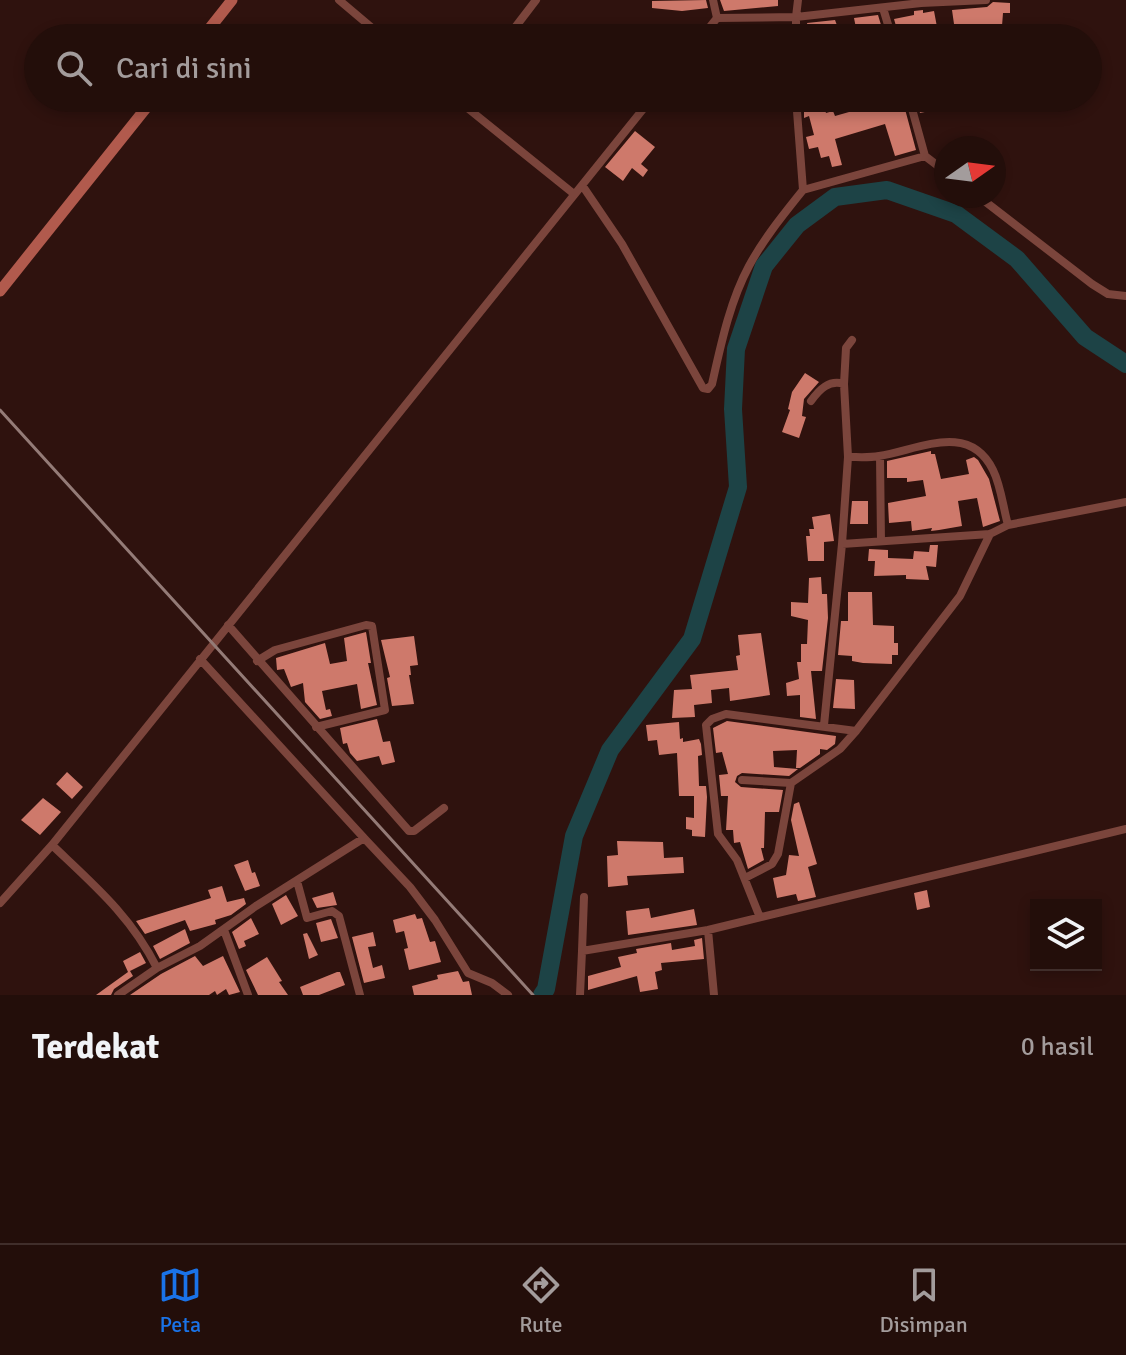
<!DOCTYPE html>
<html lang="id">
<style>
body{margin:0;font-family:Signika,sans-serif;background:#2b1713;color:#f1f3f6}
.controls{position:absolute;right:24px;bottom:24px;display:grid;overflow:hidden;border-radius:0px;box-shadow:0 4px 12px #0003}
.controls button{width:72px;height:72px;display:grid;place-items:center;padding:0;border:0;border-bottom:2px solid #402e2b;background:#230e0a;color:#f1f3f6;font:40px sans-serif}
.compass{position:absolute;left:934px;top:136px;width:72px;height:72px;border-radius:50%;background:#230e0a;box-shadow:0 4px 12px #0003;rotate:76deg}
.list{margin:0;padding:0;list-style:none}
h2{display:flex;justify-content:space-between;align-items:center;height:104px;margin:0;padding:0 32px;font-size:34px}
h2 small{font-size:26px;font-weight:400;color:#a39c9c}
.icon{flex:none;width:44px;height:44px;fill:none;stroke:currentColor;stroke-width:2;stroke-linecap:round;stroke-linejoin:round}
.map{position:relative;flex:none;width:1126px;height:995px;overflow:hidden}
.search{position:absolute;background:#230e0a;box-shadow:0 4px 12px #0003;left:24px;right:24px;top:24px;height:88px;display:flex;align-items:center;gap:20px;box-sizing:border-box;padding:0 28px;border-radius:44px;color:#a39c9c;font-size:30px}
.sheet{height:248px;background:#230e0a}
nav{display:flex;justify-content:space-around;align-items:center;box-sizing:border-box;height:112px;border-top:2px solid #402e2b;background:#230e0a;font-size:22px;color:#a39c9c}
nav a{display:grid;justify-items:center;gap:4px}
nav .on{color:#1a73e8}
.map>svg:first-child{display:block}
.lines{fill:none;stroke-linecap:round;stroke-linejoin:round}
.river{stroke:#1d4346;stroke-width:18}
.building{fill:#ce796b}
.street{stroke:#7b453c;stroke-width:8}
.secondary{stroke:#b15a4d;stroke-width:11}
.rail{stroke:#947b77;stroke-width:3}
</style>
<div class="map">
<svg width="1126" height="995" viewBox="0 0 1126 995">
<rect width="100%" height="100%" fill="#2f120e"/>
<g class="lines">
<path class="river" d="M542,995L546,989L574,836L610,750L692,639L738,487L733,409L736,349L764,266L797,225L835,197L887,190L956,214L1017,259L1085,337L1126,364"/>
</g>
<path class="building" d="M706,0L708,8L682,11L652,8V1Z
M720,0H778V6L724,11Z
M993,2L1010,3V13H1003L1002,26L988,24L971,26L973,38H956L952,10L987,7Z
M923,10V13L934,11L937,27L898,33L894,19L914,15V11Z
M878,15L885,38H858L854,18Z
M835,20L841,36L803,38V28L808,27L807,23Z
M724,25H741V38H717Z
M853,98H902L916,150L895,156L885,124L835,139L842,165L832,167L829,156L821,158L818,147L809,149L806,137L814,135L809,116L804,118V108L822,101L826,113L833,111L835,116L856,110Z
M916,98H937L939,109L920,113Z
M635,131L655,147L641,164L648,170L643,177L632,168L623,181L605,167Z
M805,373L819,382L804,399L802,416L806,417L799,438L782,432L790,410L788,409L792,392Z
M931,451V454H935L941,479L969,474L966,460L974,457L978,460L989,479L1000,521L983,527L977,498L958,501L962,526L939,530L931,531L932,528L912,531L911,521L889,523L888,503L926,496L923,480L907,482V478H887V461Z
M852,501H868V524H850Z
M830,514L834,541L824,542V561H808L806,536H810L809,529H814L812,517Z
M930,545H938L936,567L926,566L929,580L906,579V575L874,576L875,561H868L869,549L888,550V558L913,559L914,551L929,552Z
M821,577L822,594H827L828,618L822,671H811L816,719L800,717V695L787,696L786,683L799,679L797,662H801V644H807L808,620L791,616V602L808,603L809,578Z
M848,592H872L873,625L894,626V643H898V655H892V664L863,663L852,661V656L838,655L841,621H848Z
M366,632L371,663H368L377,705L361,709L357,684L322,691L326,710L330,709L332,716L320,719L305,702L303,683L291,687L284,669L277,670L276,658L325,643L330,664L347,661L344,638Z
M761,633L770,695L730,701L729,688L711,690L712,703L694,705L695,717L672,718L674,690L692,689L690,675L738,670L736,656L740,655L738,635Z
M414,636L418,665L410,666L411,675H409L414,704L392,706L387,678L390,677L381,640Z
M836,679L854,680L855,709L833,708Z
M377,719L383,742L390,741L395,762L382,765L379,756L357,761L350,753L347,743L343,744L340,728Z
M727,721L836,736L835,744L827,750L820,749V754L800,768H796L797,750L773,751L774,767L798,769L789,776L742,773L737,776L735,782L741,787L783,790L779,812H765L764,848H761L764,860L748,869L740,842L734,843L733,830H726L728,796H721L719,775L728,774L722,752L716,753L713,728Z
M679,722L680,739L683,738V742L699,739L701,744L702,755L698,756L699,786H706L707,797L705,837L692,836V830L686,829V817L694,818V796H679L677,753L659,755L657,740L648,741L646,725Z
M67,772L83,787L72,799L56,784Z
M43,798L61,812L40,835L21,820Z
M799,802L817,864L808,867L816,897L798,901L796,894L777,898L773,878L786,875L789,855L799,856L791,820L794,804Z
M617,841L663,842L664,858L683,857L684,873L627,876L628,885L608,887L607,856L618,855Z
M248,860L252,873L255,872L260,886L245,891L234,865Z
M222,886L227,902L244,898L246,904L231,915L215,920L216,924L190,931L185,920L145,934L136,921L211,898L208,890Z
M927,890L930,907L917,910L914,893Z
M333,892L337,905L317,908L312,898Z
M286,895L298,916L281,925L272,904Z
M649,908L651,918L694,909L697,925L628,935L626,911Z
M415,914L417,919L422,918L430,942L435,941L441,962L409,970L404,949L408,948L404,931L396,933L393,920Z
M251,918L259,934L244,941L246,946L239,949L232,932Z
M331,919L338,938L321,942L316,923Z
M185,929L190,943L160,959L153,946Z
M373,932L376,946L368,947L373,968L382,965L385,978L364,983L352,937Z
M307,933L318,955L309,959L303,934Z
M702,938L704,959L661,963L662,970L655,972L658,989L640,992L637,976L588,990V976L621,967L618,957L637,953L636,949L671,943L672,950L695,946L694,940Z
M140,952L146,963L130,971L133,976L114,989L111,995H96L128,972L123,961Z
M195,956L203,966L223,956L240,992L229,995L226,989L217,995L215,991L209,995H130L161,974Z
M267,957L282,981L279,982L288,995H258L246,970Z
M458,971L463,982L469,981L472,995H414L412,986L438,979L437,975Z
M337,972H340L345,985L319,995H303L300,987Z"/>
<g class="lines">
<path class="street" d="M339,0L384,38
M713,0L717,18
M883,8L892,38
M717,18L796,17L798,0
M507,38L536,0
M701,38L717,18
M796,38V17L921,3L986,0
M455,98L574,194
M796,98L803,190L925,156
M909,98L925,156L946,172
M582,185L622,244L703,388L708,389L712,384C721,344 730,301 749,266C764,238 784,214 803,190
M978,196L1092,284L1108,294L1126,296
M844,384L846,348L852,340
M811,401C819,390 829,379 844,384L848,457C858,457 869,458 879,456C918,450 969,421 993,470C1001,486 1003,507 1008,525
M880,456L881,541
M842,544L848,457
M228,625L409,831H414L444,808
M200,659L364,838
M257,661L275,650L366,625L372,626L385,710L316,727
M824,725L842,544L990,534L1008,525L1126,502
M742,780L791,783
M52,845C93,884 131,916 157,968
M745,878L772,864L778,854L791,783L840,749L856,731L960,596L990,534
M297,881L307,918L332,911L339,916L360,995
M584,897L582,951L708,930L1126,829
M0,903L52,845L652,98
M759,915L737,860L718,834L706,725L712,719L726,714L856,731
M224,930L248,995
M708,930L714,995
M118,995L157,968L200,946L256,906L364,838L410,887L435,920L468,973L492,983L508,995
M580,995L582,951"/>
<path class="secondary" d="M202,38L232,0
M0,291L154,98"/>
<path class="rail" d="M0,410L533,995"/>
</g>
</svg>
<div class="controls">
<button><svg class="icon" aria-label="layers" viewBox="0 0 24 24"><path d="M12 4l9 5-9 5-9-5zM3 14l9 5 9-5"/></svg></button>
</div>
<svg class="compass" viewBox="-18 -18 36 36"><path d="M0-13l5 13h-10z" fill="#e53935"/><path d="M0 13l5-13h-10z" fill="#a39c9c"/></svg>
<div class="search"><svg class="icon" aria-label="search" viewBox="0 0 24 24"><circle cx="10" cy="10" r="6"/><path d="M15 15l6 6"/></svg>Cari di sini</div>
</div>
<section class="sheet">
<h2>Terdekat<small>0 hasil</small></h2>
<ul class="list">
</ul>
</section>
<nav>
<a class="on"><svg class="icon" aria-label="map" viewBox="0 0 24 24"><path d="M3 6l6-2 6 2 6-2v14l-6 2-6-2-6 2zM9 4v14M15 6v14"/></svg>Peta</a>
<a><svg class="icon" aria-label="directions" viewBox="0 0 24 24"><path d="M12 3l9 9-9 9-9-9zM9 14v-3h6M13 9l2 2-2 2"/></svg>Rute</a>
<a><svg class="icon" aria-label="saved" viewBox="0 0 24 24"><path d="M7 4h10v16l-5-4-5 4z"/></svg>Disimpan</a>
</nav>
